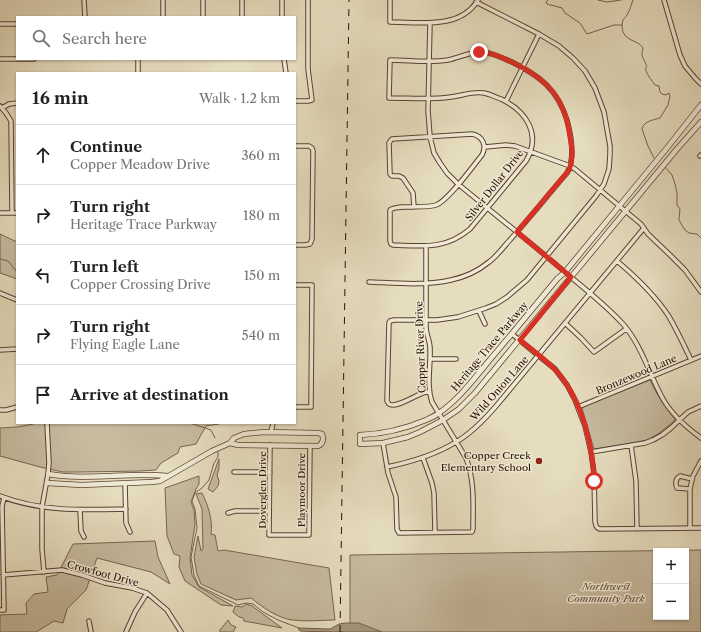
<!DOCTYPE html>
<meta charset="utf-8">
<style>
body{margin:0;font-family:"Libre Caslon Text",serif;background:#f6f6f6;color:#222}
.controls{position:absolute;right:12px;bottom:12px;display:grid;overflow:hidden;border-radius:0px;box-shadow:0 1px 3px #0004}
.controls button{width:36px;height:36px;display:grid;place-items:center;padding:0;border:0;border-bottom:1px solid #e0e0e0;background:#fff;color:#222;font:20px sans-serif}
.stop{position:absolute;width:12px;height:12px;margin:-9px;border:3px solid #d93025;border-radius:50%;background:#fff}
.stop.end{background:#d93025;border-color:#fff;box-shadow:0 1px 4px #0008}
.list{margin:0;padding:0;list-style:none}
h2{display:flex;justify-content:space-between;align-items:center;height:52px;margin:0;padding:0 16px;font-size:17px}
h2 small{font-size:13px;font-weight:400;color:#767676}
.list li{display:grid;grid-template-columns:26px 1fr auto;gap:12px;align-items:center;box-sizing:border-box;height:60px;padding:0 16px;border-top:1px solid #e0e0e0}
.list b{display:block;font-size:15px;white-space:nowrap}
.list p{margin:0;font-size:13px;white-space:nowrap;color:#767676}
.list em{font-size:13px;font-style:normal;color:#767676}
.icon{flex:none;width:22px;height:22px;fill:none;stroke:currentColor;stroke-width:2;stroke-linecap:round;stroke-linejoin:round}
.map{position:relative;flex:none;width:701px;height:632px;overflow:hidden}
.search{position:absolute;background:#fff;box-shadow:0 1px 3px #0004;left:16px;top:16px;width:280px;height:44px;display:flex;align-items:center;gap:10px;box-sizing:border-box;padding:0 14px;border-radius:0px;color:#767676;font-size:15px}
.panel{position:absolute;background:#fff;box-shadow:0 1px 3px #0004;left:16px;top:72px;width:280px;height:352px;border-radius:0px}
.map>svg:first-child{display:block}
.green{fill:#c6ba9f;stroke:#786450;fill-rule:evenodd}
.water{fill:#a6977e;stroke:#75604c}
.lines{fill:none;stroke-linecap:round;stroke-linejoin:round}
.stream{stroke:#75604c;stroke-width:1}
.minor-casing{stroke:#5a4230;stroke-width:5.5}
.tertiary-casing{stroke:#5a4230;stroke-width:6}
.minor{stroke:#efe9d5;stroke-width:3.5}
.tertiary{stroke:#efe9d5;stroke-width:4.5}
.rail{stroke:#2b0e00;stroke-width:1;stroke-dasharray:7 7;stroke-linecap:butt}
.route{stroke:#d93025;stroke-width:5}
.poi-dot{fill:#8f2418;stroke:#efe9d5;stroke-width:1.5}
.labels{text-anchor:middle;stroke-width:3;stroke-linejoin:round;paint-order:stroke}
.street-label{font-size:10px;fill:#2b0e00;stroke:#efe9d5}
.poi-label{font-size:10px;fill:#2b0e00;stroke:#efe9d5;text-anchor:end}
.park-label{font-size:10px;font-style:italic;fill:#614a38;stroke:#efe9d5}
</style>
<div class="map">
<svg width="701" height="632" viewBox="0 0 701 632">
<rect width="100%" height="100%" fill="#e6ddbf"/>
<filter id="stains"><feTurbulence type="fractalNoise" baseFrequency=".005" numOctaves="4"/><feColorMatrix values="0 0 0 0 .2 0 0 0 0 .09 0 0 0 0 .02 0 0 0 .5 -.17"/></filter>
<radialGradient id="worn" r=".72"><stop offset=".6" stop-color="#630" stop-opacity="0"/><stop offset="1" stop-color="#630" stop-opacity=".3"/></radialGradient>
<path class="green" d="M0,234L17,242V279L0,273Z
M650,380C657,395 665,407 675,419L673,422L658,434L647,440L633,443L594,449L582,408L584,406Z
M35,423H218L219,424L206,426L196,444L180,447L178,453L161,463L156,470L141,471L80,472H63L40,467L0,456V428L17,427L33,424Z
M219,459V468L217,475L219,481L218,486L213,492L208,489Z
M199,476V484L196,489L191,502L194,510L195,524L190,558L192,575L199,587L233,606L221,605L185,581L179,567L180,556L174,554L167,536L165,488Z
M202,493C208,505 213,520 211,534L215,535L218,551L224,550L329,568L335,620C322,620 306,622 293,620C279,619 262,607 251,598L236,600L201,584L197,574L194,557L198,536L201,551L203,548L202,509L196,494Z
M155,541L158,557L170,584L151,572L97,558L86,590L67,609L63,623L54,621L36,632H0V615L27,614L26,603L34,594L48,592L46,577L57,575L73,544Z
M701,550V632H350V555ZM656,551H686V617H656Z
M246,604L252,606L282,628L244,621L243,618L239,617L233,612L235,606L242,607Z
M228,620L231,625L236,627L233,632H220V630Z"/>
<path class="water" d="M345,623H359L382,632H347C343,631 339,632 334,632C323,631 311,632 300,631L298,628L330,629L339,624Z"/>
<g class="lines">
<path class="stream" d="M548,0L546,2L547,4L562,8L565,13L580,23L587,34L614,25H622
M598,0L607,2L621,0
M633,0C631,5 630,10 627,15C626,17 624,18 623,20C621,25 622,34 627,37C632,42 638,41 643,48C641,56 642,56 646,64C648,69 645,65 646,71C648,76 652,81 655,85L659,86L660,92L662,94L666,95L669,93L670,96L668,105L660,118C653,120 644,121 642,129L648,146L654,158
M665,167L672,175L675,184L677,193V205L680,209L679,220L683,227L685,230L689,233L697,234L701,238
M0,259L8,261L17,272
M190,423L211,430L215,438
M218,452V457L214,463L209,480L202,488L195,493L192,501L195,509L197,528L191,557L194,575L199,586L238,605L246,603L253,604L263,612L278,620L299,628"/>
<g class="minor-casing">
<path id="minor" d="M84,0L85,17
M163,0V17
M203,0V17
M242,0V17
M282,0V17
M390,0V22C419,22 460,30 478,0
M664,0L680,55L685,66L695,78L701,84
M430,23L428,111L429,123L430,137L434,153L440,163L447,173L458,184C492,212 526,239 559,267C581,286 604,303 623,324C642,346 649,374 663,399C672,415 686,427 701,438
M0,24H17
M0,59H34
M138,59V73
M284,59L286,73
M295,101H308L312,100L308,69V0
M506,101L539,34
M0,106L6,113L11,121L12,213
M2,108L9,104L17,103
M295,146H309L312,148L313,151L312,239L310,244L305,245H295
M485,147L506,145L515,146L570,166L575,169L641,224L648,234L670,255L685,270L701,292
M700,156L701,155
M0,213H17
M617,261C636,277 654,294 668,315C677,330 684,345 691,360
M369,282C395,283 426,286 451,280C465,277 478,271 489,262C496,257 502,249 508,242C528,220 547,196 567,173C576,158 571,135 567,120C557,89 540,76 512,62C502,58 494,53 483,52C471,51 459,58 448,60C429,63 409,60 390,60L389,98C410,98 430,100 451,97C461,96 473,91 484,93C490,94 495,97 501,99C526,111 542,134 526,161L470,229C445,250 423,246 393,245L391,244L390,241V210C397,204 425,209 436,205C448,201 473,166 482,155C487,146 483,136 472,134L392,139L391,140L389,143L390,174L392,176H399L403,178L413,193L414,207
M295,285H312L311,407H295
M0,293L17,300
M479,311L485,324
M565,323L581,338L594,352L626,329
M512,334L555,369L567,385L575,400L585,426L591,452L594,473L595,522C596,527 597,529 602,529L701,528
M0,350L17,349
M430,359H456
M429,392C427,392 425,392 423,393C416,395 395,409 389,404C388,403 388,402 387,401L389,323L390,321L394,320H437L458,317L486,308L496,304L507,297L527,280L596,196L604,184L609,169L610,154V146L604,112L595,88L585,71L573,58L559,46L539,34L476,2
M578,407L701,356
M0,410H6L17,407
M271,432L273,423
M383,443L388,473L396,497L397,529L399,533L472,532L473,529C473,505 475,481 466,458L432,402C426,385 431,366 430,348C430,341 426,334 426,327V246
M270,445L269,535H309L310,446
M631,445L636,481L637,529
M591,452L645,443L653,440L662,435L671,428L688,412L701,406
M423,458L432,483L434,493L435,532
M387,467C411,462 435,455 456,442C472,433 485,419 497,405L644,228
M234,472H270
M125,484L126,523L130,532
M690,489L677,488C675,483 675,479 680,476L692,479
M0,496C42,512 82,510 126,509
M80,510L81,531L84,537
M228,513L235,511H269
M690,528V489L693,476L701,461
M44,572L42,549V507L48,474L49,463L47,423
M3,575L62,570L82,575L105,583L132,588L147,593L167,610L181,632
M0,610H4L2,506L4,498
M89,621L91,632
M126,632L135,612L147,593"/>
</g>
<g class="tertiary-casing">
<path id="tertiary" d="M701,105L667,148L565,272L557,279C534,307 511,335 488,362C473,380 459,399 439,413C435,416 430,418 426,420C405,429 384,434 360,435V444L383,443L408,437L420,432L443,420L459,409L475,393L677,149L701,122
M48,474C88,481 128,472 167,476
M47,483L82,485L152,482L160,481L212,451L230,443L234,438L244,434L264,432L318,433L322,434C324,439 323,444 318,446L238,445L230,443"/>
</g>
<use href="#minor" class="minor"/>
<use href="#tertiary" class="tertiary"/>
<path class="rail" d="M340,632L349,0"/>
</g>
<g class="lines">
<path class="route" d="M479,52C492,52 502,58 514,63C548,80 565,98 570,137C572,148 574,158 569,170L517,232L571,277L520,340C533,351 548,361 559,374C582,401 593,446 594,481"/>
</g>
<circle class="poi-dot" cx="539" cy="461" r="4"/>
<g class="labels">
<g class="street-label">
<text transform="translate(494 185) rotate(-52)" y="4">Silver Dollar Drive</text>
<text transform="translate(489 346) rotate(-50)" y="4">Heritage Trace Parkway</text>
<text transform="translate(420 347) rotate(-92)" y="4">Copper River Drive</text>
<text transform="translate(636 374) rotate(-23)" y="4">Bronzewood Lane</text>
<text transform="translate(499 388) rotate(-49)" y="4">Wild Onion Lane</text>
<text transform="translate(262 490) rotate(-90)" y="4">Doverglen Drive</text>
<text transform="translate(301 490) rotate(-90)" y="4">Playmoor Drive</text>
<text transform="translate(103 573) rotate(15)" y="4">Crowfoot Drive</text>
</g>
<g class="poi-label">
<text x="531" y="459">Copper Creek<tspan x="531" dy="12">Elementary School</tspan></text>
</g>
<g class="park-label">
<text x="606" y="590">Northwest<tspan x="606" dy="12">Community Park</tspan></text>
</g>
</g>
<rect width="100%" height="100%" filter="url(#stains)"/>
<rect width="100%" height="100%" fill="url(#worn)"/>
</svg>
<div class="controls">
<button>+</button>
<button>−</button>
</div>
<div class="stop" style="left:594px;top:481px"></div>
<div class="stop end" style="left:479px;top:52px"></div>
<div class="search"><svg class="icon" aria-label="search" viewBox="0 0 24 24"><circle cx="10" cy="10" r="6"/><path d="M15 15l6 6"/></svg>Search here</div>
<section class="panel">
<h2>16 min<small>Walk · 1.2 km</small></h2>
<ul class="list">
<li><svg class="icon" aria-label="ahead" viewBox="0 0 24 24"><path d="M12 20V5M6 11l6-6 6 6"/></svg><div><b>Continue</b><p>Copper Meadow Drive</p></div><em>360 m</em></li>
<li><svg class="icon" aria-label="right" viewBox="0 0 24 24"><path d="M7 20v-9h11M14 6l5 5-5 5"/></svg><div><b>Turn right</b><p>Heritage Trace Parkway</p></div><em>180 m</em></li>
<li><svg class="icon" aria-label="left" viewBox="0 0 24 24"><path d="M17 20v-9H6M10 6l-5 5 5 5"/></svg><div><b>Turn left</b><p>Copper Crossing Drive</p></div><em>150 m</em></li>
<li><svg class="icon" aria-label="right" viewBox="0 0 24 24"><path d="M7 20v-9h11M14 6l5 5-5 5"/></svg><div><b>Turn right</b><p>Flying Eagle Lane</p></div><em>540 m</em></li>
<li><svg class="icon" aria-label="arrive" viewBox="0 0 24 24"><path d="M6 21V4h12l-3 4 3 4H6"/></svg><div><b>Arrive at destination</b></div></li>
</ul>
</section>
</div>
